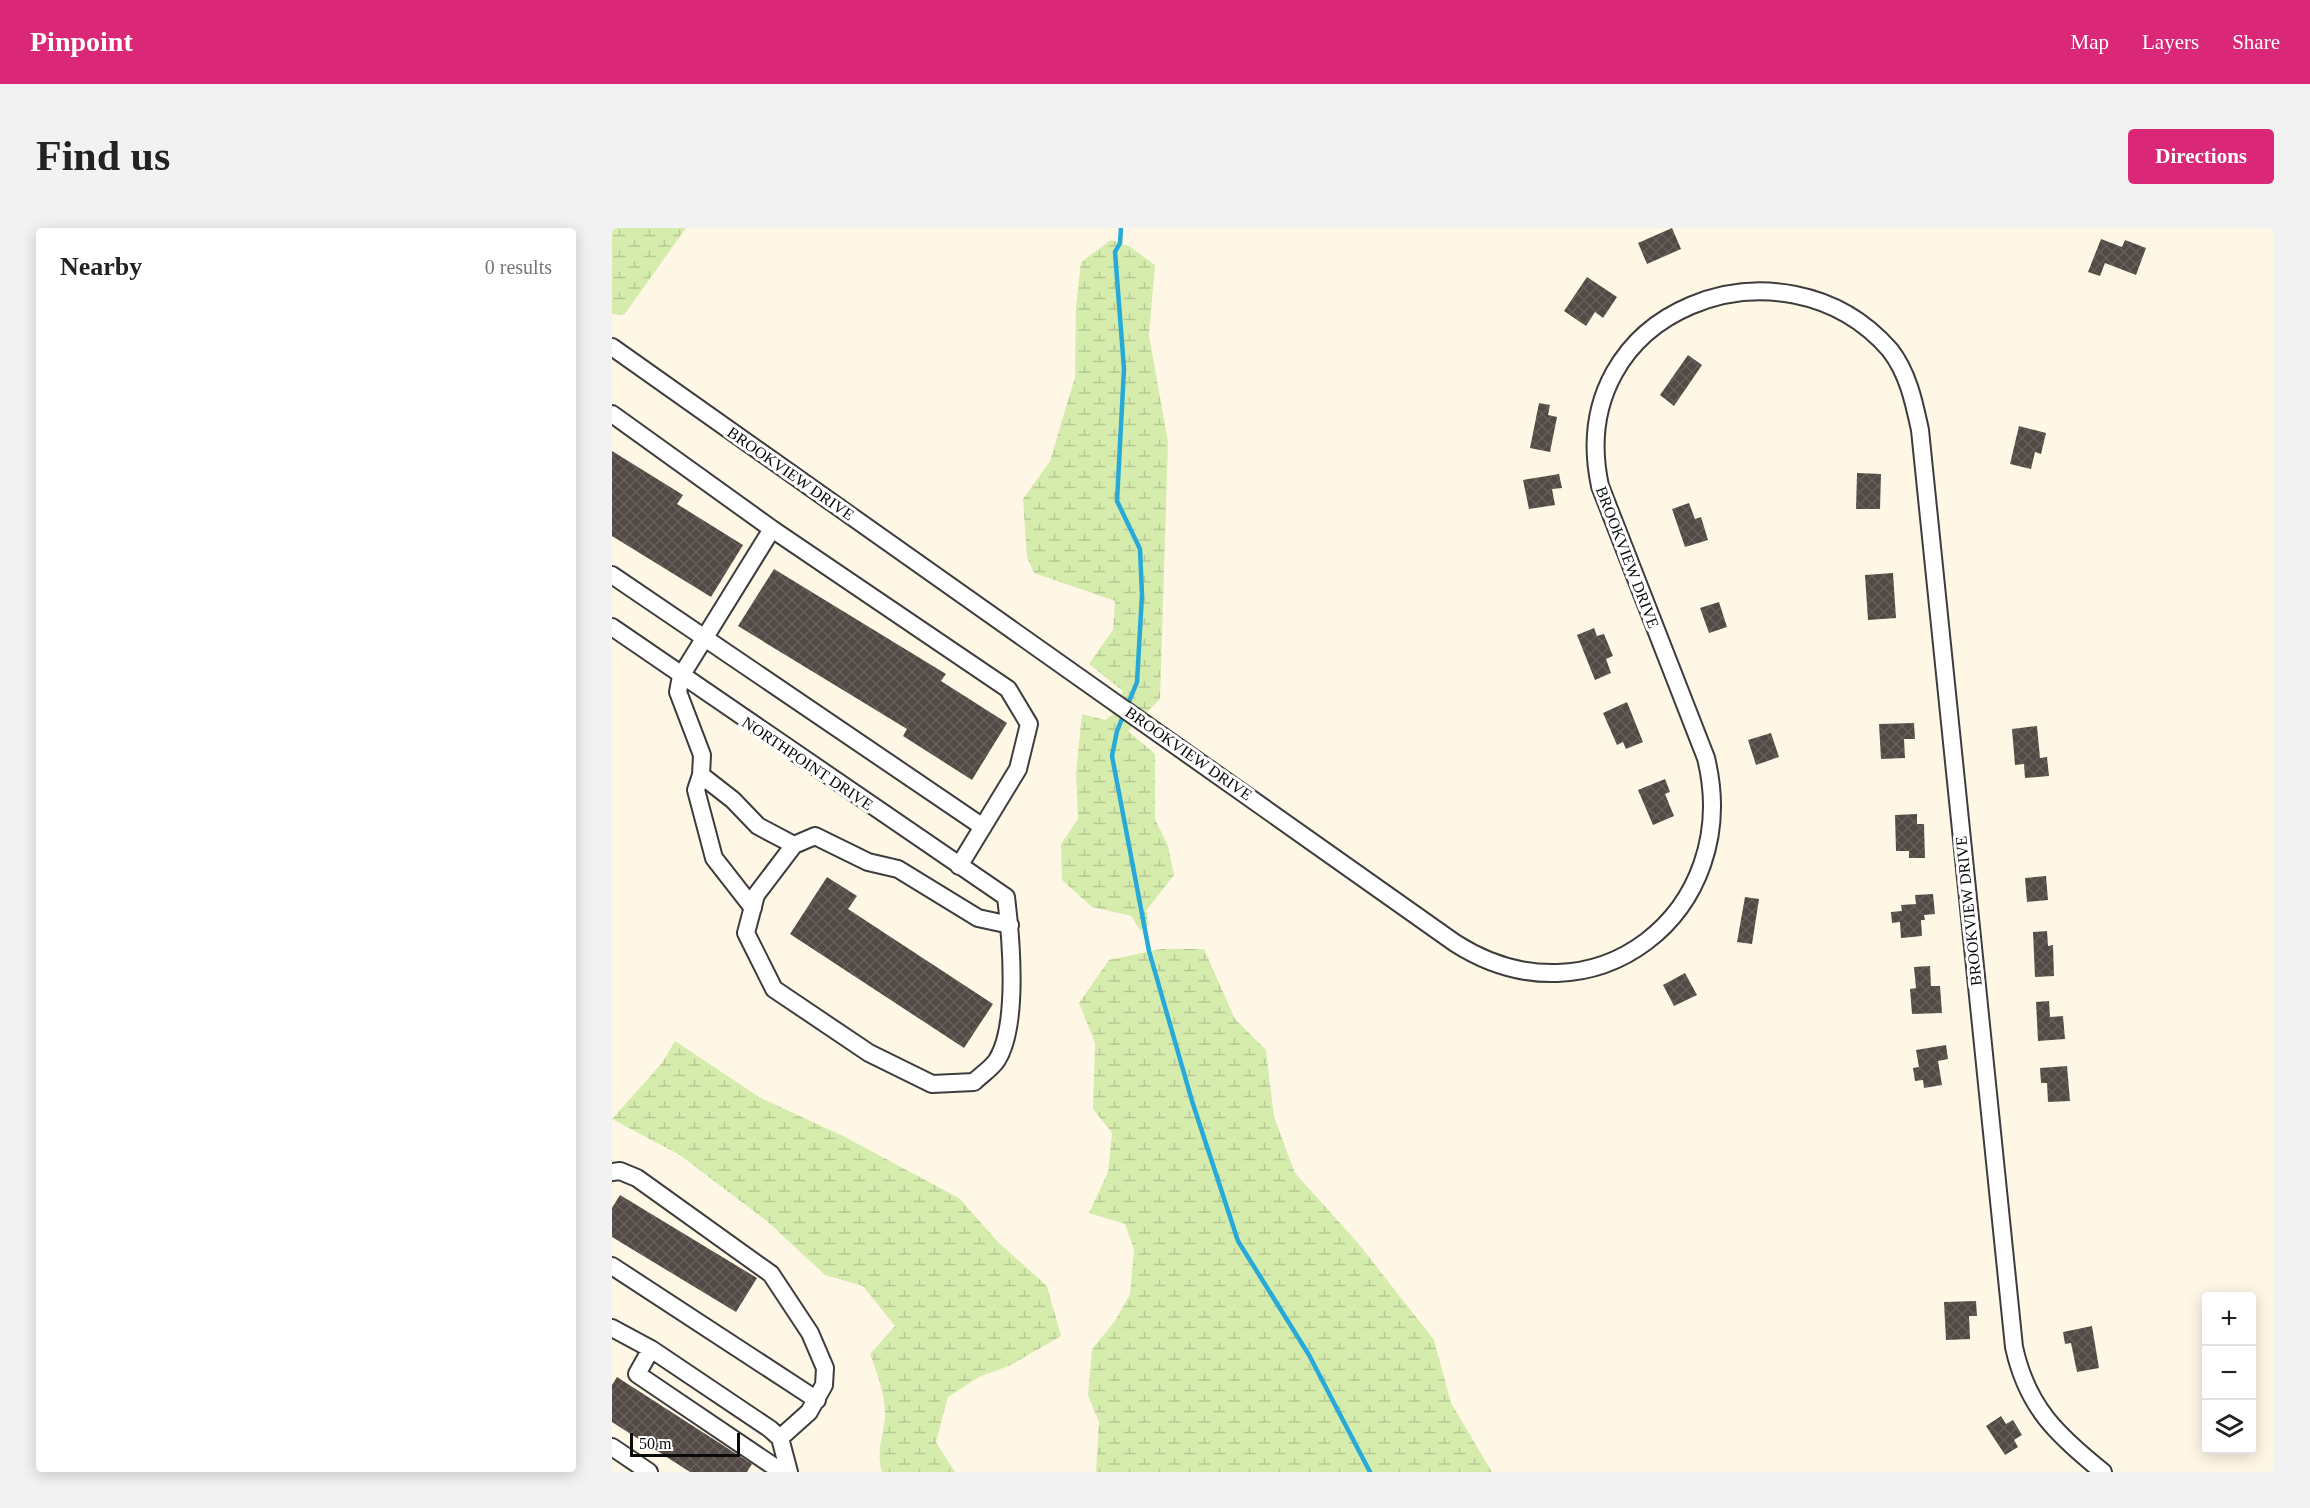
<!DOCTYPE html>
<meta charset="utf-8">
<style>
body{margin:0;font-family:Georgia,serif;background:#f2f2f2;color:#222}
.controls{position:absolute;right:18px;bottom:18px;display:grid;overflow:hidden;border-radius:6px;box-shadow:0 3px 15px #0003}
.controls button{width:54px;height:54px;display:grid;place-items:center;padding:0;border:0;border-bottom:2px solid #e0e0e0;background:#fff;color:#222;font:30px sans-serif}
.scale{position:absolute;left:18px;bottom:15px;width:110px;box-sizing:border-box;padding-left:6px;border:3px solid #0a0a0a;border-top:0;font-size:16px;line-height:21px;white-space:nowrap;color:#0a0a0a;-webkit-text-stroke:4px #fff;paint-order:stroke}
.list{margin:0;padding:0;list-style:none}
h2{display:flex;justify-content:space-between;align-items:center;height:78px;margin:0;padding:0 24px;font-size:26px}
h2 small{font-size:20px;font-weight:400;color:#767676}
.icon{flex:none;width:33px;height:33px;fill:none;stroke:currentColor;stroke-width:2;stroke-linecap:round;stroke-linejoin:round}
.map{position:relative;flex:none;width:1662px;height:1244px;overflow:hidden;border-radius:6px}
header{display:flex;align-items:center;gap:36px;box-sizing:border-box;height:84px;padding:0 30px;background:#db2777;color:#fff}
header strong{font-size:28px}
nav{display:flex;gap:33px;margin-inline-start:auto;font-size:21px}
.intro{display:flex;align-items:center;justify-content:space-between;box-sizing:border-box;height:144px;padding:0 36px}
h1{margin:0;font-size:42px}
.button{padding:15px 27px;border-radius:6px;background:#db2777;color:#fff;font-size:21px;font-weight:700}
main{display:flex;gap:36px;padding:0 36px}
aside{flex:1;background:#fff;border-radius:6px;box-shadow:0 3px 15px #0003}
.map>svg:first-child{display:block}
.wetland{fill:url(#wetland-marsh)}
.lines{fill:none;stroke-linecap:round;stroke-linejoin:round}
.stream{stroke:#27aad8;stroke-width:4.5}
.building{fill:url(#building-cross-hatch)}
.minor-casing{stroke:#3d3d3d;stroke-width:20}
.minor{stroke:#fff;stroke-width:16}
.labels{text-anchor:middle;stroke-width:6;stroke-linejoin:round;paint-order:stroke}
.street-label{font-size:16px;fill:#0a0a0a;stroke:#fff}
</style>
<header>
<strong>Pinpoint</strong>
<nav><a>Map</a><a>Layers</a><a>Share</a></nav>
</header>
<div class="intro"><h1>Find us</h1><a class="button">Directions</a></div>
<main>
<aside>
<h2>Nearby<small>0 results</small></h2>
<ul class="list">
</ul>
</aside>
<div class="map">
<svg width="1662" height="1244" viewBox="0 0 1662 1244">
<defs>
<pattern id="wetland-marsh" width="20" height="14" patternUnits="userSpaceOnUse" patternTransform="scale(1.5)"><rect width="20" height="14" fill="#d6ecad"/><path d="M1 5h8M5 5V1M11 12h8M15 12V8" fill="none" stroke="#b6c994"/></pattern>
<pattern id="building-cross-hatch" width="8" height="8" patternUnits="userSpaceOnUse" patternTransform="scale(1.5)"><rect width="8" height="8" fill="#534945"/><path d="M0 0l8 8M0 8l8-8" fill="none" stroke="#675f5c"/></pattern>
</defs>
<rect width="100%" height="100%" fill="#fff7e6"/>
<path class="wetland" d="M0,0H74L12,87L0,86Z
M499,12L517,18L543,37L537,107L556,214L548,471L516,503L543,526V591L556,618L562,647L534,683L537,697L528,702L519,688L480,679L450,652L449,616L466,591L464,545L470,486L493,492L500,487L511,463L477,436L501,402L503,373L422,345L415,329L411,271L438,233L463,149L464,78L469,34Z
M549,721H592L623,791L654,822L662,889L683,945L746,1015L822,1112L839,1175L880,1244H484L487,1194L476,1167L480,1121L503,1093L518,1066L522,1021L513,996L477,985L496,944L500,905L481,881L483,815L467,775L497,732Z
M63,813L147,869L231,908L347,970L386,1014L435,1058L449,1108L399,1137L367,1149L336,1169L324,1214L343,1244H270C263,1220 273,1207 273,1184C272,1163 265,1145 258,1126L283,1098L251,1058L213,1047L156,994L68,927L0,891L50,835Z"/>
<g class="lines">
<path class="stream" d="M509,0L508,15L503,24L512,141L505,273L528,321L530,367L525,454L505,503L500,528L537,723L580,873L626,1013L697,1127L758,1244"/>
</g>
<path class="building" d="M1060,0L1069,21L1035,36L1026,15Z
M1489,11L1510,19L1513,12L1534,20L1524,47L1493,35L1488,48L1476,44Z
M975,49L1005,69L991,90L983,84L974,98L952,83Z
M1076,127L1090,137L1062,178L1048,167Z
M927,175L938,177L936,187L945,189L938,224L918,220Z
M1407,198L1434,205L1429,226L1423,224L1419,241L1398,236Z
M0,223L71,267L65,276L131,317L99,369L0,308Z
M1245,245L1269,246L1268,281H1244Z
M947,246L950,260L940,261L943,277L917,281L911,252Z
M1077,275L1083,291L1089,289L1096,312L1073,319L1060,281Z
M162,341L334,446L329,453L395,495L360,552L291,508L295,501L126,398Z
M1281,345L1284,390L1256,392L1253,347Z
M1107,374L1115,399L1097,405L1088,380Z
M982,400L985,408L992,406L1001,428L994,431L999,445L983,452L965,407Z
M1015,474L1031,514L1014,521L1011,514L1005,517L991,485Z
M1302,495L1303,511H1292L1293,530L1269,531L1267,496Z
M1425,498L1428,530L1435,529L1437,548L1413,550L1412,536L1403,537L1400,501Z
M1159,505L1167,529L1144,537L1136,512Z
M1053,551L1058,564L1053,566L1062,588L1041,597L1026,562Z
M1305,586V596H1312L1313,630H1297V623H1284L1283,587Z
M1434,648L1436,672L1415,674L1413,650Z
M215,649L245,668L236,681L381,776L352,820L178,706Z
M1321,666L1323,686L1312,687L1313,692H1309L1310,708L1289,710L1288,694L1280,695L1279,684L1290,683L1289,677L1304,676L1303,667Z
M1133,669L1147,671L1140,716L1125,714Z
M1435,703L1436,718L1441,717L1442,748L1423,749L1421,704Z
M1318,738L1319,758H1328L1330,785L1300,786L1298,761L1304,760L1302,739Z
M1073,745L1085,767L1062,778L1051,757Z
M1437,773L1438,789L1451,788L1453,811L1426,813L1424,774Z
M1334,817L1336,831L1326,833L1330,857L1312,860L1311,852L1303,853L1301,840L1307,839L1304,822Z
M1455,838L1458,873L1436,874L1435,855H1429L1428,840Z
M8,967L145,1050L124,1084L0,1009V980Z
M1364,1073L1365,1088H1357L1358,1111L1334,1112L1332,1074Z
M1480,1098L1487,1140L1465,1144L1459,1115L1453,1116L1451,1104Z
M5,1149L140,1236L135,1244H78L0,1194V1157Z
M1389,1188L1394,1196L1401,1192L1410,1207L1402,1212L1406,1219L1393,1227L1374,1198Z"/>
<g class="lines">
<g class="minor-casing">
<path id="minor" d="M0,119L843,715C980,803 1132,685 1094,530L988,258C950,80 1172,0 1278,122C1296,145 1302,174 1308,202L1402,1119C1415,1179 1445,1207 1491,1244
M0,186L160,301L396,461L417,496L406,541L347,638
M0,347L371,599
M0,399L394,669C399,709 407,797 385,832C380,840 369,847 362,854L320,856L257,825L162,761L134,705L144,667L182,617L203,608L256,634L286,641L366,690L398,697
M89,547L90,527L66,464L69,448L160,301
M141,680L102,630L84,562L89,547L121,572L146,598L182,617
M0,944L8,943L25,950L159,1046L198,1105L213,1140L212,1157L197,1184L168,1210
M0,1038L205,1172
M0,1100L39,1121L158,1201L168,1210L177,1244
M39,1121L25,1146L170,1244
M0,1219L37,1244"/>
</g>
<use href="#minor" class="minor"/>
</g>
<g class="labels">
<g class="street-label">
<text transform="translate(179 245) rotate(35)" y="6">BROOKVIEW DRIVE</text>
<text transform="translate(1016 329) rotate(69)" y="6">BROOKVIEW DRIVE</text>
<text transform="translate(577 525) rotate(35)" y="6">BROOKVIEW DRIVE</text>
<text transform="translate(196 535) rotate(34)" y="6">NORTHPOINT DRIVE</text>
<text transform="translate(1356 683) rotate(-96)" y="6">BROOKVIEW DRIVE</text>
</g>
</g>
</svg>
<div class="controls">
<button>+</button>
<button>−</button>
<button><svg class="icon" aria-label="layers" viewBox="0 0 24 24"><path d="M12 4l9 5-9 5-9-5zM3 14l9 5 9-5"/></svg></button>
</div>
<div class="scale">50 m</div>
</div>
</main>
